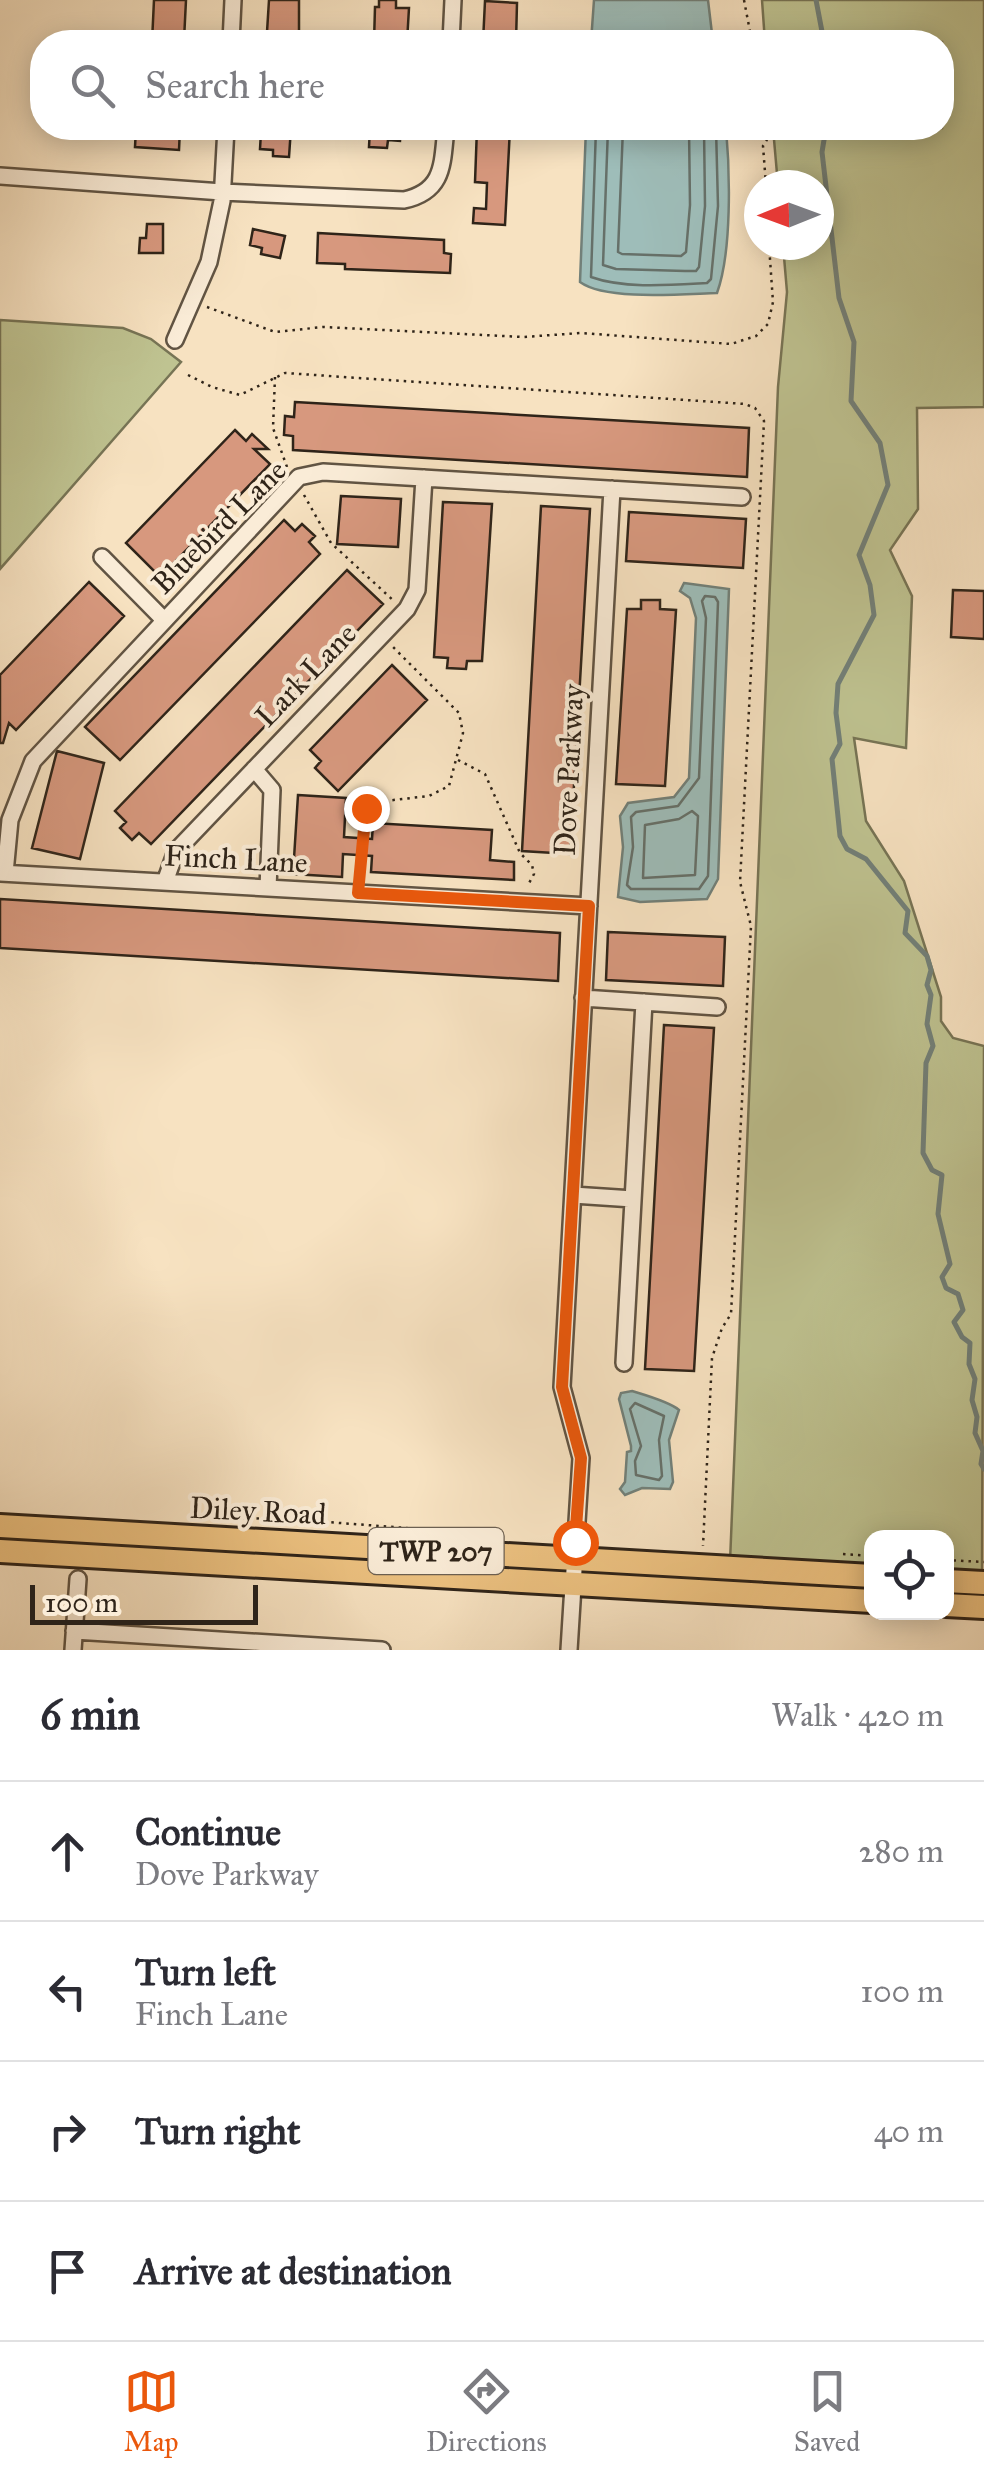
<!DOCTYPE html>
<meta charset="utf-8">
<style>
body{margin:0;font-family:"IM FELL Great Primer",serif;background:#f7f7f7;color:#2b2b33}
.controls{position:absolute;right:30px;bottom:30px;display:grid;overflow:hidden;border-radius:20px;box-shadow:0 5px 25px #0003}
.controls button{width:90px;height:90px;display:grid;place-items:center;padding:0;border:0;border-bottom:2px solid #e1e1e2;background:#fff;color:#2b2b33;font:50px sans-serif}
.compass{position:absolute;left:744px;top:170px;width:90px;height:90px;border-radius:50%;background:#fff;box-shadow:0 5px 25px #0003;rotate:269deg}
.scale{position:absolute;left:30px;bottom:25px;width:228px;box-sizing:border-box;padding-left:10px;border:5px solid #2f2419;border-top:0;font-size:28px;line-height:35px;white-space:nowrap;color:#2f2419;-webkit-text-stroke:8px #faecd7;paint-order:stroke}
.stop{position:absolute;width:30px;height:30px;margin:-22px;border:8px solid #ea580c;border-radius:50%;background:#fff}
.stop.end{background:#ea580c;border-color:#fff;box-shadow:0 2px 10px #0008}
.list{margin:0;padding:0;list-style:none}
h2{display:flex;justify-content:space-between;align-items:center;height:130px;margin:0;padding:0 40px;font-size:42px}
h2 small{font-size:32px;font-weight:400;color:#7c7c81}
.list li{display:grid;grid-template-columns:65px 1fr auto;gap:30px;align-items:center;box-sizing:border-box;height:140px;padding:0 40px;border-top:2px solid #e1e1e2}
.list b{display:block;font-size:38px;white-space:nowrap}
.list p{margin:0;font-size:32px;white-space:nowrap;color:#7c7c81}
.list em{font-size:32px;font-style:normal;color:#7c7c81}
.icon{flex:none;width:55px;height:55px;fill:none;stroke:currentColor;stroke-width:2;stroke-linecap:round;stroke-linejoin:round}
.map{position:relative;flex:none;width:984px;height:1650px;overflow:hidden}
.search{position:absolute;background:#fff;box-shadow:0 5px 25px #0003;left:30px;right:30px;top:30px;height:110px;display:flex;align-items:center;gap:25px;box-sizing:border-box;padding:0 35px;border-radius:40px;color:#7c7c81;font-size:38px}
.sheet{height:690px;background:#fff}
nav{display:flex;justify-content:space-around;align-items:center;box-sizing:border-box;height:140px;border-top:2px solid #e1e1e2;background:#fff;font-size:28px;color:#7c7c81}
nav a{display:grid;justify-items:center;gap:5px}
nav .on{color:#ea580c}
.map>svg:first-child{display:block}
.green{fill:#bfc391;stroke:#777455;stroke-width:2.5}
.water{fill:#9ebdb9;stroke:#728079;stroke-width:2.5}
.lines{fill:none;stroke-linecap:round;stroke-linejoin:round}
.shore{stroke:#667069;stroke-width:2.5}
.stream{stroke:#728079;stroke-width:5}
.building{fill:#d7987e;stroke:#2f2419;stroke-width:2.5}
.minor-casing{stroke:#615443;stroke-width:20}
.highway-casing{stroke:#2f2419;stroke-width:28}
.path{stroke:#2f2419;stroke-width:2.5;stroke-dasharray:2.5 5;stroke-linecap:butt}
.minor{stroke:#faecd7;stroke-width:15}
.highway{stroke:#ecc180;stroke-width:22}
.route{stroke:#ea580c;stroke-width:12}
.labels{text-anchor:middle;stroke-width:8;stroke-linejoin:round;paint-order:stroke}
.shield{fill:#faecd7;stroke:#6c6052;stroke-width:2.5}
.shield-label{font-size:28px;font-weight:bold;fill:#2f2419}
.street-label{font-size:30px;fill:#2f2419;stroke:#faecd7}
</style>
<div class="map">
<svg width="984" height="1650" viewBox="0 0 984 1650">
<rect width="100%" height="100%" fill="#f7e2c1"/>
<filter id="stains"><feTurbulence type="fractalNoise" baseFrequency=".002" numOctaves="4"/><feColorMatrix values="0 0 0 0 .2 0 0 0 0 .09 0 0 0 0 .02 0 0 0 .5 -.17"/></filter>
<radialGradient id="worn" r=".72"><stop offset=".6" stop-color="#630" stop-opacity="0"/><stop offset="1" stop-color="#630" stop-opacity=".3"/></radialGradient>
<path class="green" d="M762,0H984V407L917,408L918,509L890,550L912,596L906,748L854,738L866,821L904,881L941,997V1021L953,1038L984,1046L982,1575L947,1573L946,1538H872L871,1569L730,1562L778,387L787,292L783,245H819V185H778L773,128H942V42H765Z
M0,320L123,328L151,339L181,362L0,569Z"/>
<path class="water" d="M594,0H708L713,42H591Z
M586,128H726C730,172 732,252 717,293C683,294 606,301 580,282Z
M684,583L729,589L718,879L707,899L640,902L618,897L623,847L620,816L628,803L674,797L689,778L696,618L690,598L680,591Z
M632,1391C645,1395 670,1402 679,1410L669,1440L673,1482L670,1489L642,1488L625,1495L620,1489L625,1482L627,1452L631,1451V1446L619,1399L621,1393Z"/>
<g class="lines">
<path class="shore" d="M596,128L591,277C624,289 671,285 707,283L711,279L718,206L716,128
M608,128L603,265L616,269L685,271H696L699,267L705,206L704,128
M623,128L618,252L622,254L681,256L686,252L690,205L689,128
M705,596L715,597L718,602L708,876L699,889H631L627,885L633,847L631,817L636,812L678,806L699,778L706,618L702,601Z
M692,811L698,816L695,875L643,878L645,825L679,819Z
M635,1403L664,1416L659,1440L662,1476L659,1480L636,1475L635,1461L641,1446L630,1409Z"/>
<path class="stream" d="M816,0L824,42
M826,128L822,152L839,298L854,342L851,401L880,443L888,485L859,555L870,585L874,615L838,684L836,713L840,744L832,759L840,836L847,849L866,859L908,911L905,933L927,956L931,970L927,985L931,995L927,1024L933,1046L926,1063L923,1153L932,1170L942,1175L938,1214L950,1264L942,1277L946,1288L958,1294L963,1310L954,1322L962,1337L970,1343L969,1364L975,1379L972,1400L977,1417L975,1433L983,1451L981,1464L984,1469"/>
</g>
<path class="building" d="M154,0H186L184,40L152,42Z
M269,0H299V40L280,39V32H267Z
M379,0H396V8H409L407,42H374L375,7H379Z
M485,1L517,3L516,42H483Z
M136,128H180L179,150L135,147Z
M275,128H291L289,157L273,156V150L260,149L261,132L275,133Z
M370,128H401L400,141L388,140L387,148L369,147Z
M477,128H510L505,225L473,223L474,208L486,209L487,183L475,182Z
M147,224H163V253H139L140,238H146Z
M253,229L285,236L280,258L261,254L262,248L250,245Z
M318,233L444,240V253L451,254L450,273L345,269V264L317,263Z
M295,402L749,428L747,477L293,450V436L284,435L285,416L294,417Z
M235,430L246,441L252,434L268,449H254L270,464L160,577L126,543Z
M341,496L401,499L398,547L337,544Z
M443,502L492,504L482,661H467L466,669L447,668L448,658L434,657Z
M541,506L590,509L570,854L522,851Z
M629,512L746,519L743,568L626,561Z
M284,520L295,531L302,524L315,536L309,542L320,554L120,760L85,727Z
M347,570L383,604L151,844L139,833L132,840L120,828L126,822L115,811Z
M89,582L124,616L16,730L9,723L3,743H0V675Z
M953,590L984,591V639L951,637Z
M641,600H660V609L676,610L665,786L616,784L627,609H641Z
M392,665L427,700L338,791L315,768L321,761L310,750Z
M57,751L104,763L80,859L32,848Z
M298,795L346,798L344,837L372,839L373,823L492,830L490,860L514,862V880L371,872L372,856L343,854L342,877L293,874Z
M0,899L560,933L558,981L0,948Z
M608,932L725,937L723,986L606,980Z
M664,1025L714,1028L694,1371L645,1369Z"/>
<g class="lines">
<g class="minor-casing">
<path id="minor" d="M231,42L233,0
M451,42L453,0
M0,176L222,192L404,200C445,191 442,163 446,128
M175,340L209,262L222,201L226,128
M102,557L164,620
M254,769L272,790L268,888
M0,873L589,906
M5,873L10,820L33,761L299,477L323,472L742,497
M165,882L176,851L407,609L417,590L424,478
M583,998L717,1007
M573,1195L633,1199
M624,1363L644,1002
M74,1631L382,1650
M73,1650L78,1579
M569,1650L581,1458L562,1387L612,489"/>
</g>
<g class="highway-casing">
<path id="highway" d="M0,1526L872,1576
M0,1551L872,1601
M946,1581L984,1583
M946,1605L984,1607"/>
</g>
<path class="path" d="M744,0L752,42
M766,185L763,146L774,128
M207,307L275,332L323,327L523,337L581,333L731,344L756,336L768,324L773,302L769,245
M188,375L212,387L240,395L285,373L745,404L755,408L764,421L740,882L751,926L731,1314L722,1328L712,1358L703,1546
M275,377L273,428L287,467
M304,495L331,543L395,602
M458,760L485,774L520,853L532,865L534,874L528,885
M359,877L366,808L376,802L429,796L449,786L463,733L459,713L392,646
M234,1519L274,1518L486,1534
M843,1554L872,1556
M946,1560L984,1562"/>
<use href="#minor" class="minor"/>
<use href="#highway" class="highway"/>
</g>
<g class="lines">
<path class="route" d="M366,808L358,893L589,906L562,1387L581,1458L575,1542"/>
</g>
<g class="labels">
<rect class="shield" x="368.5" y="1528" width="135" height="46" rx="8"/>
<g class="shield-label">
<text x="436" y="1561">TWP 207</text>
</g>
<g class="street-label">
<text transform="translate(219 527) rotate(-45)" y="10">Bluebird Lane</text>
<text transform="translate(306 675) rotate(-46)" y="10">Lark Lane</text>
<text transform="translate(569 770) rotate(-87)" y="10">Dove Parkway</text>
<text transform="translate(236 859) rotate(3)" y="10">Finch Lane</text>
<text transform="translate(258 1511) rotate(3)" y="10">Diley Road</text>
</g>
</g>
<rect width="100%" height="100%" filter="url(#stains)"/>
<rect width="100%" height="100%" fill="url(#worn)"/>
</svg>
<div class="controls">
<button><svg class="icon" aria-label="locate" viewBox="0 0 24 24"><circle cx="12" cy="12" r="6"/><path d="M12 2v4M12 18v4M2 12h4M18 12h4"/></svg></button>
</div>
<svg class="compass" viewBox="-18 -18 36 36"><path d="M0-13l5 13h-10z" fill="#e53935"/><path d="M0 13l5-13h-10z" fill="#7c7c81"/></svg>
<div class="scale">100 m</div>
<div class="stop" style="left:575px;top:1542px"></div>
<div class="stop end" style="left:366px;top:808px"></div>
<div class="search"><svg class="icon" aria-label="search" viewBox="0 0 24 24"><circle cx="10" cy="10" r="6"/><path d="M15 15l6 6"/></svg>Search here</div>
</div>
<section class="sheet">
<h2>6 min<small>Walk · 420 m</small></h2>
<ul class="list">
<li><svg class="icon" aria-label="ahead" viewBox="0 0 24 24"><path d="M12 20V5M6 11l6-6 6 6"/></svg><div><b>Continue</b><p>Dove Parkway</p></div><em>280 m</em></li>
<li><svg class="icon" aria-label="left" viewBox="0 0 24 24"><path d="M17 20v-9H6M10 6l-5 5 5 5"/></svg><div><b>Turn left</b><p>Finch Lane</p></div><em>100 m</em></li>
<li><svg class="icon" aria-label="right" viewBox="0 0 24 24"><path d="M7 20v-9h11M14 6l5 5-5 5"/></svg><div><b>Turn right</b></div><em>40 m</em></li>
<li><svg class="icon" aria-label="arrive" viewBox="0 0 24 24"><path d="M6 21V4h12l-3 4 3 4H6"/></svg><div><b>Arrive at destination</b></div></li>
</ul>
</section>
<nav>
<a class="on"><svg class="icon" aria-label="map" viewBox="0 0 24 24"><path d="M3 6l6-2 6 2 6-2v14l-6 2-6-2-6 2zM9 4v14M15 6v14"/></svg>Map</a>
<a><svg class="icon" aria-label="directions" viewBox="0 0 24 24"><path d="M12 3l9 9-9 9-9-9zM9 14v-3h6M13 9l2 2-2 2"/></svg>Directions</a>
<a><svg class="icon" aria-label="saved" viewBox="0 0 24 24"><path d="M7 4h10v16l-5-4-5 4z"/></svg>Saved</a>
</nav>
